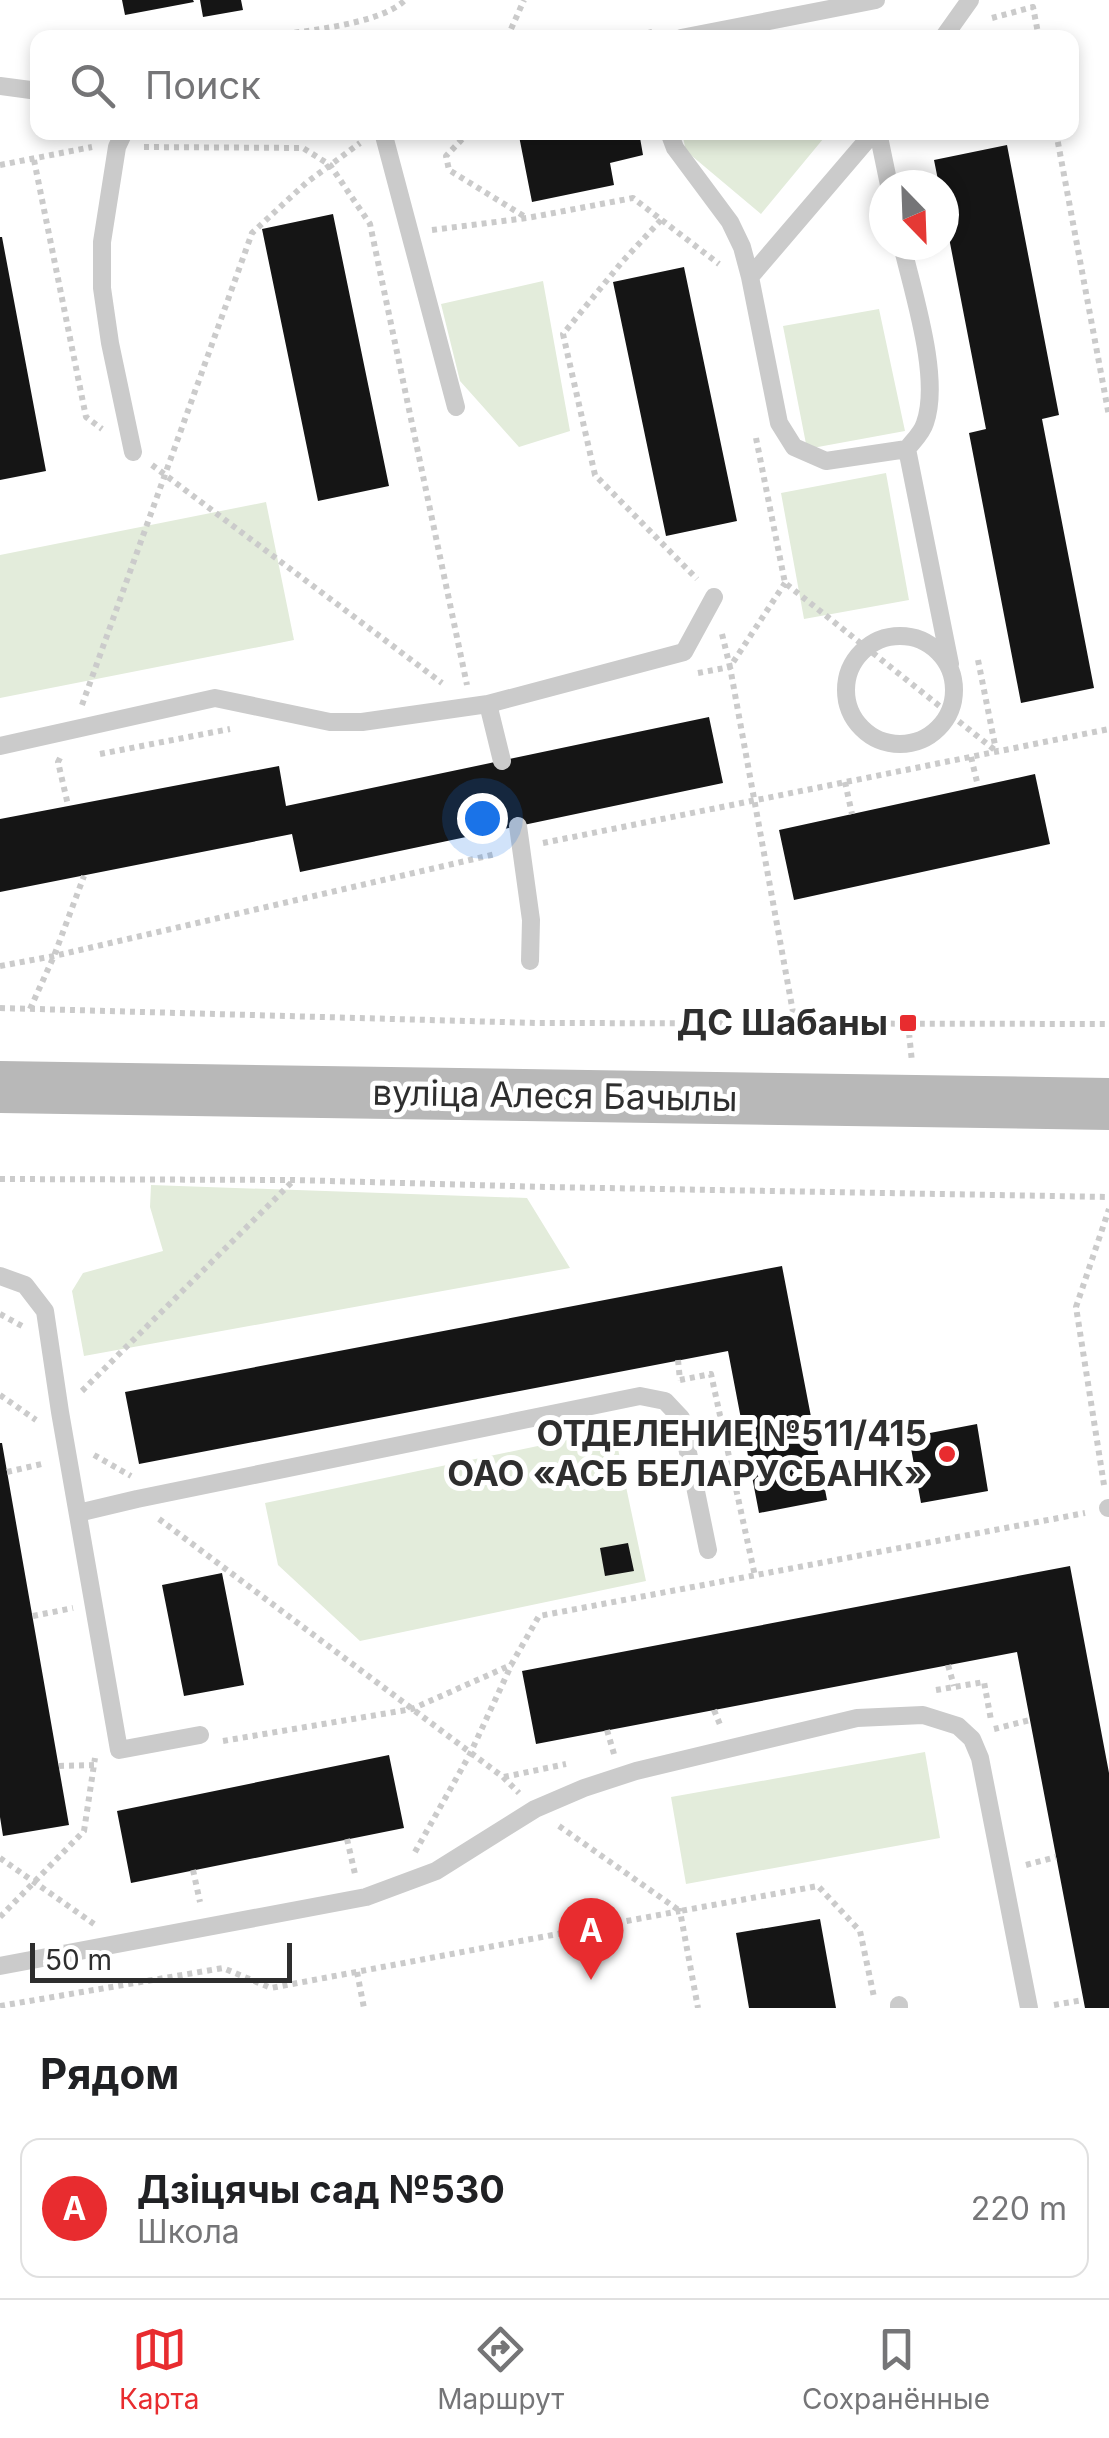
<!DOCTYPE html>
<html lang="ru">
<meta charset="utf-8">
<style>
body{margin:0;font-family:Inter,sans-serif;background:#f6f6f6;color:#202124}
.compass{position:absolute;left:869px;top:170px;width:90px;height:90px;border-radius:50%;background:#fff;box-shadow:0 5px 15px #0003;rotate:157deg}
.scale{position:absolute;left:30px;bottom:25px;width:262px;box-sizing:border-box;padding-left:10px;border:5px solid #2e2e2e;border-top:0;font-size:28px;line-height:35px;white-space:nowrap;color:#2e2e2e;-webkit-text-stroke:8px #fff;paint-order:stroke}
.you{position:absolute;left:482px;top:818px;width:35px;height:35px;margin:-25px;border:8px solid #fff;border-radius:50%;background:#1a73e8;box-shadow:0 0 0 15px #1a73e833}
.badge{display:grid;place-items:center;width:65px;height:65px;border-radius:50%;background:#e82c2f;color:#fff;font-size:32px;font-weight:700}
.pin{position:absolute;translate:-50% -82px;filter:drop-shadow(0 2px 5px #0008)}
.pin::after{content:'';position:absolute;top:52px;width:35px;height:30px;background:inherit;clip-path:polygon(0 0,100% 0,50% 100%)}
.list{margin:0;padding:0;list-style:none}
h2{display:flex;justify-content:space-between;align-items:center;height:130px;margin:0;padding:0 40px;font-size:42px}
h2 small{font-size:32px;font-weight:400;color:#757577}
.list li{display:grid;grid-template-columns:65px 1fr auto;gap:30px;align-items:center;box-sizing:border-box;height:140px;margin:0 20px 20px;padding:0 20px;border:2px solid #e0e0e0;border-radius:20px}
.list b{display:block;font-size:38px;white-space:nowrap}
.list p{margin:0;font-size:32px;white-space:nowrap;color:#757577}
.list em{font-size:32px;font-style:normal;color:#757577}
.icon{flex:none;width:55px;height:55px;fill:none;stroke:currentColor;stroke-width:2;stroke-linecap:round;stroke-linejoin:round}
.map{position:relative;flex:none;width:1109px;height:2008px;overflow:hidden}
.search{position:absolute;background:#fff;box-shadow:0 5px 15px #0003;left:30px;right:30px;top:30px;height:110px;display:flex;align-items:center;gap:25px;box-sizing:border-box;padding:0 35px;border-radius:20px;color:#757577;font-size:38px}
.sheet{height:290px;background:#fff}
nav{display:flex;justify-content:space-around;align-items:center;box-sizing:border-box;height:140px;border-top:2px solid #e0e0e0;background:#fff;font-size:28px;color:#757577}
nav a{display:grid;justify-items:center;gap:5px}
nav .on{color:#e82c2f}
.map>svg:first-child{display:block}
.green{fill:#e3ecdb}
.building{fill:#151515}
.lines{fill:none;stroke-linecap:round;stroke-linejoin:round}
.path{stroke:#cbcbcb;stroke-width:6;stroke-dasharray:5 5;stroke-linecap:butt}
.lane{stroke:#cbcbcb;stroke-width:18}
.secondary{stroke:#b8b8b8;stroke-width:52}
.poi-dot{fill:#e82c2f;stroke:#fff;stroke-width:4}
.labels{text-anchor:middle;stroke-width:10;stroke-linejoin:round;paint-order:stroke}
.poi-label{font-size:35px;font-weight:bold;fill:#2e2e2e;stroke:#fff;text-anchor:end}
.street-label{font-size:35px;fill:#2e2e2e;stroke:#fff}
</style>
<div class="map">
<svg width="1109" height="2008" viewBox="0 0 1109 2008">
<rect width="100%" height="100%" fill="#fff"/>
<path class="green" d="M682,133H828L761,214L686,151Z
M543,281L570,431L519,447L460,381L441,304Z
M879,309L905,431L807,449L783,326Z
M886,473L909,600L804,619L781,493Z
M266,502L294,640L0,698V555Z
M151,1185L527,1198L570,1268L84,1356L72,1291L83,1273L163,1251L150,1207Z
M614,1430L646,1581L360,1641L278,1565L265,1503Z
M925,1752L940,1838L686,1884L671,1797Z"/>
<path class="building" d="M122,0H193L194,2L125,15Z
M200,0H241L243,10L203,17Z
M534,132H639L643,155L610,163L614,185L532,202L519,136Z
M1007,145L1059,415L1042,419L1094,688L1021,703L969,433L986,429L944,212V185H939L934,160Z
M333,214L389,486L318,501L262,229Z
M0,237H2L46,471L0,480Z
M684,267L737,521L666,536L613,282Z
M709,717L723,783L300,872L292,834L0,892V819L279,766L286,806Z
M1035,774L1050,844L794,900L779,830Z
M782,1266L827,1500L759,1513L728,1351L139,1464L125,1392Z
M977,1424L988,1491L921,1503L909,1437Z
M0,1443H2L69,1825L3,1836L0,1817Z
M628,1543L634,1571L605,1576L600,1548Z
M1070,1566L1109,1773V2008H1085L1017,1652L536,1744L522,1671Z
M222,1573L244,1685L184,1696L162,1585Z
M389,1755L404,1828L131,1883L117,1811Z
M820,1919L836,2008H749L736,1933Z"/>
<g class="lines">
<path class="path" d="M992,18L1033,7L1039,38
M255,38C294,32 379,26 405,0
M507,38L524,0
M628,38L656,31
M469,132L446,156L449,170L527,218
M1056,132L1109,416
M144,147L303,148L330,165L370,224L467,685
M34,160L86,417L102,429
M0,165L92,147
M661,220L622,262L563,334L595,475L697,579
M432,230L527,218L633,198L719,264
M756,438L785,583L996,751
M152,465L442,683
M722,634L730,667L785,583
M978,660L996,750
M698,673L730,667L795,1023
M82,705L252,233L306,183L360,143
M100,754L230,729
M971,757L978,786
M60,758L58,762L68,805
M845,782L852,814
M543,843L1109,729
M0,966L54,956L496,854
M0,1008L537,1023L1109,1024
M30,1009L54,956L84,876
M908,1023L912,1062
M0,1179L294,1180L547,1187L1109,1197
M0,1314L22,1326
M678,1360L680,1380
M680,1380L711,1374L755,1576
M82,1391L293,1181
M0,1395L36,1420
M725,1438L744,1434
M94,1455L131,1476
M7,1472L46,1463
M1104,1485L1076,1307L1109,1209
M159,1519L503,1777L519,1793
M33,1616L73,1608
M948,1665L954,1686
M936,1690L984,1682L991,1720
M714,1710L721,1727
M994,1729L1030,1720
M607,1730L614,1754
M223,1741L412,1709L511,1665L539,1616L1085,1513
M59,1766L94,1765
M504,1777L566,1764
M559,1826L680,1911L818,1886L860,1931L874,1997
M347,1839L355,1874
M415,1852L470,1754L510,1668
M0,1858L94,1924
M1026,1865L1056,1857
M193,1870L200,1902
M0,1917L84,1831L95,1758
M357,1972L364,2008
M1054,2005L1083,2000
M0,2006L223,1968L271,1988L680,1911L698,2008"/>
<path class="lane" d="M681,38L876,0
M943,38L970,0
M0,86L38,91
M124,132L117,147L102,242V288L110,343L133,452
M383,132L456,407
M669,132L675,148L730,222L742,247L750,277L779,423L794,447L826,461L907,449C914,440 922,433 925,423C941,378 913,293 902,245
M878,132L889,185
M750,277L874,132
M907,449L950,664
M846 690a54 54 0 1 1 108 0a54 54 0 1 1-108 0Z
M488,704L502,761
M0,746L215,698L330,722H362L488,704L684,652L714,597
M518,826L531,920L530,961
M0,1276L25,1285L45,1311L60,1412L119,1750L200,1735
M1108,1508H1109
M78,1513L137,1499L640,1396L665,1401L681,1418L708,1550
M0,1966L366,1897L436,1871L535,1809L584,1788L636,1771L857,1718L923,1715L958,1726L972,1739L980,1758L1029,2008
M899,2005V2008"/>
<path class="secondary" d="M0,1087L1109,1104"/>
</g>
<g class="poi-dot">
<rect x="898" y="1013" width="20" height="20" rx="5"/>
<circle cx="947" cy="1454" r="10"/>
</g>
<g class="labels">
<g class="poi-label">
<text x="888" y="1035">ДС Шабаны</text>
<text x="927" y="1446">ОТДЕЛЕНИЕ №511/415<tspan x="927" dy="40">ОАО «АСБ БЕЛАРУСБАНК»</tspan></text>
</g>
<g class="street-label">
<text transform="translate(555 1096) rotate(1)" y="12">вуліца Алеся Бачылы</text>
</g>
</g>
</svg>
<svg class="compass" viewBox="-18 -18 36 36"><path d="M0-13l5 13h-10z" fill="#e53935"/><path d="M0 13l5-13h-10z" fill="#757577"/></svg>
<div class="scale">50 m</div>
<div class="you"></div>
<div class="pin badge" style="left:591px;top:1980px">A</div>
<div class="search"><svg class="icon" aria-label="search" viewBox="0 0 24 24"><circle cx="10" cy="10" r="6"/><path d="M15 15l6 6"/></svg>Поиск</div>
</div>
<section class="sheet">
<h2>Рядом<small></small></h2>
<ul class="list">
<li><span class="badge">A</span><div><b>Дзіцячы сад №530</b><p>Школа</p></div><em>220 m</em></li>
</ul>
</section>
<nav>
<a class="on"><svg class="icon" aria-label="map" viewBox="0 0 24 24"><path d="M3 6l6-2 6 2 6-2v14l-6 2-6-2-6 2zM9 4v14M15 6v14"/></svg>Карта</a>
<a><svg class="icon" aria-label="directions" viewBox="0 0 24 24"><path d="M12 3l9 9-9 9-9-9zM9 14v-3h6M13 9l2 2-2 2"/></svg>Маршрут</a>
<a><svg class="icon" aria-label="saved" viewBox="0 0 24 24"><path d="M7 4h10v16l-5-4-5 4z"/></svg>Сохранённые</a>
</nav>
